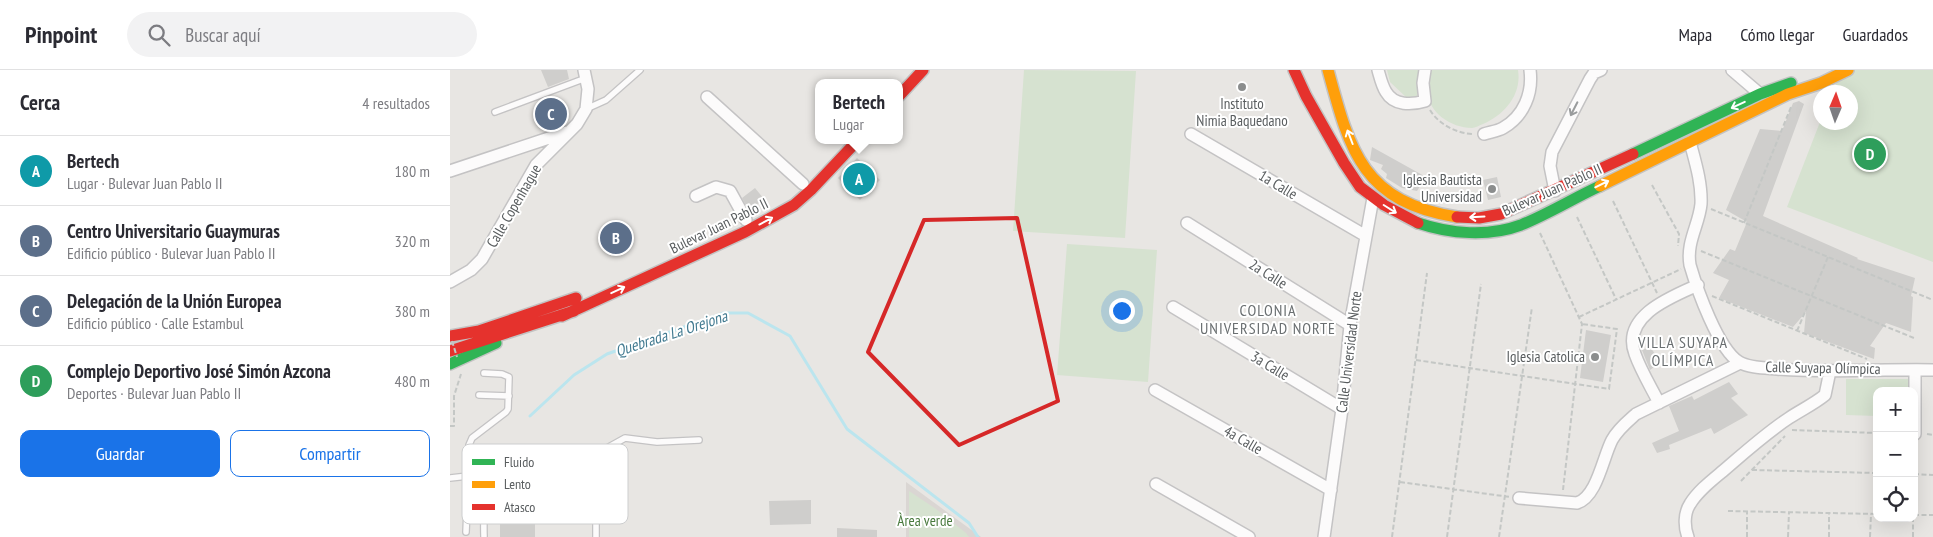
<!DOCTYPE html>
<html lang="es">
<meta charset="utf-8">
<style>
body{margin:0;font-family:"PT Sans Narrow",sans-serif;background:#f2f2f3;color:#2b2b33}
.controls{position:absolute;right:15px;bottom:15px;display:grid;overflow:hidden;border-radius:10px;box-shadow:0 5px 20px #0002}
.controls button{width:45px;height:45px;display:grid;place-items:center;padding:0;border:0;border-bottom:1px solid #e1e1e2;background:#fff;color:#2b2b33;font:25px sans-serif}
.compass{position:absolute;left:1363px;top:15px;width:45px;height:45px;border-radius:50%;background:#fff;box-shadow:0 5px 20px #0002;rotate:2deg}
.you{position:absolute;left:671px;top:240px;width:18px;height:18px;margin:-12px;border:4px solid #fff;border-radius:50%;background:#1a73e8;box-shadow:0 0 0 8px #1a73e833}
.badge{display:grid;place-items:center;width:32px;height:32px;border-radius:50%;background:#1a73e8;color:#fff;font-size:16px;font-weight:700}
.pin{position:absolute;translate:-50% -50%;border:2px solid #fff;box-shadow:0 1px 5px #0006}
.popup{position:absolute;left:365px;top:9px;width:88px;height:65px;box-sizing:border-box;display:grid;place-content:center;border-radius:10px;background:#fff;filter:drop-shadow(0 1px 4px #0005);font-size:16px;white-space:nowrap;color:#7c7c81}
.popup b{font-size:19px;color:#2b2b33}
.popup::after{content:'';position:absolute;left:50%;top:100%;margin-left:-10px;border:10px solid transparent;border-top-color:#fff}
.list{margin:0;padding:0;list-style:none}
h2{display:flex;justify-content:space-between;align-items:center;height:65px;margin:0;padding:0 20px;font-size:21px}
h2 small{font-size:16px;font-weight:400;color:#7c7c81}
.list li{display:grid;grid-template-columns:32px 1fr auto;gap:15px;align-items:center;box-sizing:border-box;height:70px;padding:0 20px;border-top:1px solid #e1e1e2}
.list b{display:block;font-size:19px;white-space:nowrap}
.list p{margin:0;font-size:16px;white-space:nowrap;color:#7c7c81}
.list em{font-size:16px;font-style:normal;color:#7c7c81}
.actions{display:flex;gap:10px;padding:15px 20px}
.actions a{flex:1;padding:11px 0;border:1px solid #1a73e8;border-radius:10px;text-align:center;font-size:18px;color:#1a73e8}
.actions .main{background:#1a73e8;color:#fff}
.icon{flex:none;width:28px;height:28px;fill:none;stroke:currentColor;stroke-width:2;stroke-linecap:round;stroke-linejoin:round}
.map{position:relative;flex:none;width:1483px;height:467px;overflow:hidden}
header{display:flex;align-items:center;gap:30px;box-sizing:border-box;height:70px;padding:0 25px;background:#fff;border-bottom:1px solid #e1e1e2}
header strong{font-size:24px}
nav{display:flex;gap:28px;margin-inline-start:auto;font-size:18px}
.search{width:350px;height:45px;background:#f2f2f3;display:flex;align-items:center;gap:12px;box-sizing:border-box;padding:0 18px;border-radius:28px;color:#7c7c81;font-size:19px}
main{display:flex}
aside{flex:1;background:#fff}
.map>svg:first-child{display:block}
.education{fill:#dad6d3}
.green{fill:#d6e2d0}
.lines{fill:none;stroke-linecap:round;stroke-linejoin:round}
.stream{stroke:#bbe5ee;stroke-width:3}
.building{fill:#cfcecc}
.lane-casing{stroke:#c4c3c4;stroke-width:8}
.street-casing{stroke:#c4c3c4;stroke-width:14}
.fast-casing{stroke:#c3c3c3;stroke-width:14}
.slow-casing{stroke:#c3c3c3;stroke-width:14}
.jam-casing{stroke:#c3c3c3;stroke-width:14}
.path{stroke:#c4c7c5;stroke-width:2;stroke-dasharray:5 2.5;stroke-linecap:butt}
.lane{stroke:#fcfbfb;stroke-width:5.5}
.street{stroke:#fcfbfb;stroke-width:11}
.fast{stroke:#30b455;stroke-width:11}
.slow{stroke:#ff9f0a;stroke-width:11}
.jam{stroke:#e5322d;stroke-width:11}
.path-bridge{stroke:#c4c7c5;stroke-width:2;stroke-dasharray:5 2.5;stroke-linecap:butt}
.oneway{stroke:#fff}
.oneway2{stroke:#9a9c9d}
.marked{fill:none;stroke:#d62828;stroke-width:4;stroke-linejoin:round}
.poi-dot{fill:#8b8d8d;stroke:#fff;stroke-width:2}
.labels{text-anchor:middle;stroke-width:4;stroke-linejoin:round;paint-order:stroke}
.poi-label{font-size:15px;fill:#595d5f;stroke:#fff;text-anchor:end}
.street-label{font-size:15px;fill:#595d5f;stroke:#fff}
.park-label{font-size:15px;fill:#497a3e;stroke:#fff}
.neighbourhood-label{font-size:16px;letter-spacing:1px;fill:#6a6f71;stroke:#fff}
.water-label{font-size:16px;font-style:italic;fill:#437b91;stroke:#fff}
.key{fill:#fff;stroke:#cdcecf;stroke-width:1}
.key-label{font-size:14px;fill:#595d5f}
</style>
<header>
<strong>Pinpoint</strong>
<div class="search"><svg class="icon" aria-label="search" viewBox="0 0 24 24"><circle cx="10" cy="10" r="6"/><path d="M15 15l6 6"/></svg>Buscar aquí</div>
<nav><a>Mapa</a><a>Cómo llegar</a><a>Guardados</a></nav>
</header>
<main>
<aside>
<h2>Cerca<small>4 resultados</small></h2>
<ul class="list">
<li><span class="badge" style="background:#0f9aa8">A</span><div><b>Bertech</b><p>Lugar · Bulevar Juan Pablo II</p></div><em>180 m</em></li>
<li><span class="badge" style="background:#5c6f8a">B</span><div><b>Centro Universitario Guaymuras</b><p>Edificio público · Bulevar Juan Pablo II</p></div><em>320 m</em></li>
<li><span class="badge" style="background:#5c6f8a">C</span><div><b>Delegación de la Unión Europea</b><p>Edificio público · Calle Estambul</p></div><em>380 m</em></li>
<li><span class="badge" style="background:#2e9e5b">D</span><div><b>Complejo Deportivo José Simón Azcona</b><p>Deportes · Bulevar Juan Pablo II</p></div><em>480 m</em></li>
</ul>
<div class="actions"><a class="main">Guardar</a><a>Compartir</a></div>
</aside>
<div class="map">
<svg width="1483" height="467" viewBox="0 0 1483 467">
<rect width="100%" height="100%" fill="#e8e6e3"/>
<path class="education" d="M456,412L531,467H456Z"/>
<path class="green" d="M574,0L686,1L675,168L563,161Z
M937,0H969L967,28L958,29L940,12Z
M981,0H1068C1072,25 1054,45 1033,54C1030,55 1025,58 1022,58C1001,58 977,42 977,19C977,13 980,6 981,0Z
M1403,0H1483V192L1337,137L1370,52H1400V22H1383L1387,11Z
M617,174L707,180L698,312L607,305Z
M1396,309H1459V321H1427V346L1396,345Z
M459,421L486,439L516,463L519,467H459Z"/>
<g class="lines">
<path class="stream" d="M80,346L124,305L157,284L274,243H298L340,266L397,359L519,453L528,467"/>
</g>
<path class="building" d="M91,0H117L119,9L98,17Z
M1349,31L1354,34L1313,146L1408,188L1407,189L1465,208L1461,226L1463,227L1461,262L1436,253L1420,276L1425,278L1424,289L1354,263L1356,242L1343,257L1269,228L1279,210L1263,203L1280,179L1285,181L1297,152L1276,140L1310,59L1332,61L1343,33Z
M922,77L976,107L967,121L952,118L936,108L937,104L931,99L933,95L920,90Z
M407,88L430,110L410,130L388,108Z
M1047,107L1051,127L1038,130L1033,110Z
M305,118L314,129L299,141L292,128Z
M1136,260L1161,265L1153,312L1130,308Z
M1200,277L1211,292L1200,300L1192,280Z
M1279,312L1288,324L1281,328L1298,345L1264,364L1261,358L1219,375L1220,379L1207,383L1202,373L1229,361L1219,336L1242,326L1244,330Z
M41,393H85V467H50V440H39V422H42Z
M361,430V454L320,455L319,431Z
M387,458L427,460V467H387Z"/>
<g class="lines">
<g class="lane-casing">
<path id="lane" d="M136,39L156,30L190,0
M45,42L136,8
M29,325L59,326
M0,408L18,406L19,375L22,368L56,342L58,339L59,307L52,304L34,303
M17,425C38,434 33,445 34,466
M16,462L18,415L16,407
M146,467V445L140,413L141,393L148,383L175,368L207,372L249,370"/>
</g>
<g class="street-casing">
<path id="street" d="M928,0C930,7 932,16 936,22C944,36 962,35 975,31L973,13L975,0
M1282,0L1310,24
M257,27L353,114
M741,64L916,166
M1034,64C1040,62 1048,61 1053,58C1074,46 1083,23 1080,0
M1240,72C1245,91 1252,113 1251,134C1249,155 1236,172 1240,195C1247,219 1268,279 1289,292C1299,298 1316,298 1327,299C1379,303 1431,299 1483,300
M0,101L117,62
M1105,121L1100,96L1102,82L1140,9L1144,3L1151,0
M246,126L266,117L280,121L296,150
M737,153L900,255
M0,212L21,200L32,189L86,95L127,54L136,39L138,19L134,0
M723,237L892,339
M705,320L881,420
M1209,333C1201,317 1191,301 1185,284C1171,246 1221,227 1248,215
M1465,364V300
M706,414L799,467
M1069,428L1127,433C1147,427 1153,387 1162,370C1168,359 1177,352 1186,344L1290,293
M874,467L892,339L900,255L923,128
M1238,467C1234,457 1234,443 1240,434C1248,421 1261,411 1273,401C1294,383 1316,363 1339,348C1351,340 1364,334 1375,325L1380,301"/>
</g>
<g class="fast-casing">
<path id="fast" d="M1183,84L1310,24L1341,13
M968,153C1000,164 1039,167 1071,155C1098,144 1124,128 1150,116
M0,294L46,273"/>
</g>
<g class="slow-casing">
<path id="slow" d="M878,0C900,82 913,132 1007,147
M1150,116L1338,24L1371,13L1398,0"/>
</g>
<g class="jam-casing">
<path id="jam" d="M844,0L856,26L894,93L910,117L934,135L968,153
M449,26L473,0
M1007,147L1029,148L1051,144L1183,84
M112,246L295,162L344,135L361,120L408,70
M0,266L29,261L126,228
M0,281L124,241"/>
</g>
<path class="path" d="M980,40C989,55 1008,64 1024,64
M1202,115L1229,164L1228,176
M1163,131L1207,223
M1261,139L1483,230
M1127,147L1166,229
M1294,153L1341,37
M1090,163L1132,254L1113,420
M1251,181L1464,268
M1262,226L1417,289
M1129,247L1231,199
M1347,261L1378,187
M966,290L1159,319L1167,259L1132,254
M0,356H4V326L11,304
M1342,360L1427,363
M1477,364L1483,365
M1464,388L1465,374
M1302,400L1427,403
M1464,404L1483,405
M1291,411L1335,366
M950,412L1060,427
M1278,441L1427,444
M1464,445H1483
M942,467L977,203
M997,467L1031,214
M1049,467L1082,237
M1297,467V442
M1338,467L1339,442
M1379,467V443
M1420,467L1421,444
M1463,467V448"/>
<use href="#lane" class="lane"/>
<use href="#street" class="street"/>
<use href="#fast" class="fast"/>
<use href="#slow" class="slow"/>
<use href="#jam" class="jam"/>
<path class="path-bridge" d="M2,271L7,287"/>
</g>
<defs><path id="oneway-shaft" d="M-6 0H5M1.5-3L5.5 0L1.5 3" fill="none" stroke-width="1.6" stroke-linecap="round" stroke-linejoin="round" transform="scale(1.25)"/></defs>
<g class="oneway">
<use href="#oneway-shaft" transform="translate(1288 35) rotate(155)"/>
<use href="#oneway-shaft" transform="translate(900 67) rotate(-111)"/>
<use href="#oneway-shaft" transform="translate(1152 114) rotate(-26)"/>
<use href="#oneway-shaft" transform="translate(940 139) rotate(32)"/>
<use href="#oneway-shaft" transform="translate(1027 147) rotate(177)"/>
<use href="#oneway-shaft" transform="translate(316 151) rotate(-28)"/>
<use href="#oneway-shaft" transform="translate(168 220) rotate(-25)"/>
</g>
<use class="oneway2" href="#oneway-shaft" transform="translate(1124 39) rotate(117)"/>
<path class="marked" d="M567,148L608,331L509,375L418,282L474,150Z"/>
<g class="poi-dot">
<circle cx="792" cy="17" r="5"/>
<circle cx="1042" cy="119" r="5"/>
<circle cx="1145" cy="287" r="5"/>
</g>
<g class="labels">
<g class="poi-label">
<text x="792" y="39" text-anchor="middle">Instituto<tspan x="792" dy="17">Nimia Baquedano</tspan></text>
<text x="1032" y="115">Iglesia Bautista<tspan x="1032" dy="17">Universidad</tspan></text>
<text x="1135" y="292">Iglesia Catolica</text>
</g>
<g class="street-label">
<text transform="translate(828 115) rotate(31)" y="5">1a Calle</text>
<text transform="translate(1102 120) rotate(-24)" y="5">Bulevar Juan Pablo II</text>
<text transform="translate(64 136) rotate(-60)" y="5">Calle Copenhague</text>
<text transform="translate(269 156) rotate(-26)" y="5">Bulevar Juan Pablo II</text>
<text transform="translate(818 204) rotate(32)" y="5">2a Calle</text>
<text transform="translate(899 282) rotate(-83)" y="5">Calle Universidad Norte</text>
<text transform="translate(820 296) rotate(31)" y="5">3a Calle</text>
<text transform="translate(1373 298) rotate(1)" y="5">Calle Suyapa Olímpica</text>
<text transform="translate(793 370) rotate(30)" y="5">4a Calle</text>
</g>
<g class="park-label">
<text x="475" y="456">Àrea verde</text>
</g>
<g class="neighbourhood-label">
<text x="818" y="246">COLONIA<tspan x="818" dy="18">UNIVERSIDAD NORTE</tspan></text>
<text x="1233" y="278">VILLA SUYAPA<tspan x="1233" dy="18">OLÍMPICA</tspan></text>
</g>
<g class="water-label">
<text transform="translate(221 263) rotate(-18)" y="6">Quebrada La Orejona</text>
</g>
</g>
<rect x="12" y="374" width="166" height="80" rx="8" class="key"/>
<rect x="22" y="389" width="23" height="6" fill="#30b455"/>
<rect x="22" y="411" width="23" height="7" fill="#ff9f0a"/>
<rect x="22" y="434" width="23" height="6" fill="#e5322d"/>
<g class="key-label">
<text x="54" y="397">Fluido</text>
<text x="54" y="419">Lento</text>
<text x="54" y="442">Atasco</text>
</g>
</svg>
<div class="controls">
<button>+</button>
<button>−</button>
<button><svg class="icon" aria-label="locate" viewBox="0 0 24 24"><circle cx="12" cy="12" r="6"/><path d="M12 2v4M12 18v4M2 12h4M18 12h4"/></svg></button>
</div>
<svg class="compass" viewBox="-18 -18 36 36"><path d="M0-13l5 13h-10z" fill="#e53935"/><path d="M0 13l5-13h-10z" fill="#7c7c81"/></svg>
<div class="you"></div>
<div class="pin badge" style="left:409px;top:109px;background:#0f9aa8">A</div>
<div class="popup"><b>Bertech</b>Lugar</div>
<div class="pin badge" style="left:166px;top:168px;background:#5c6f8a">B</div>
<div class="pin badge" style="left:101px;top:44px;background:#5c6f8a">C</div>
<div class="pin badge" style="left:1420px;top:84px;background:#2e9e5b">D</div>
</div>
</main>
